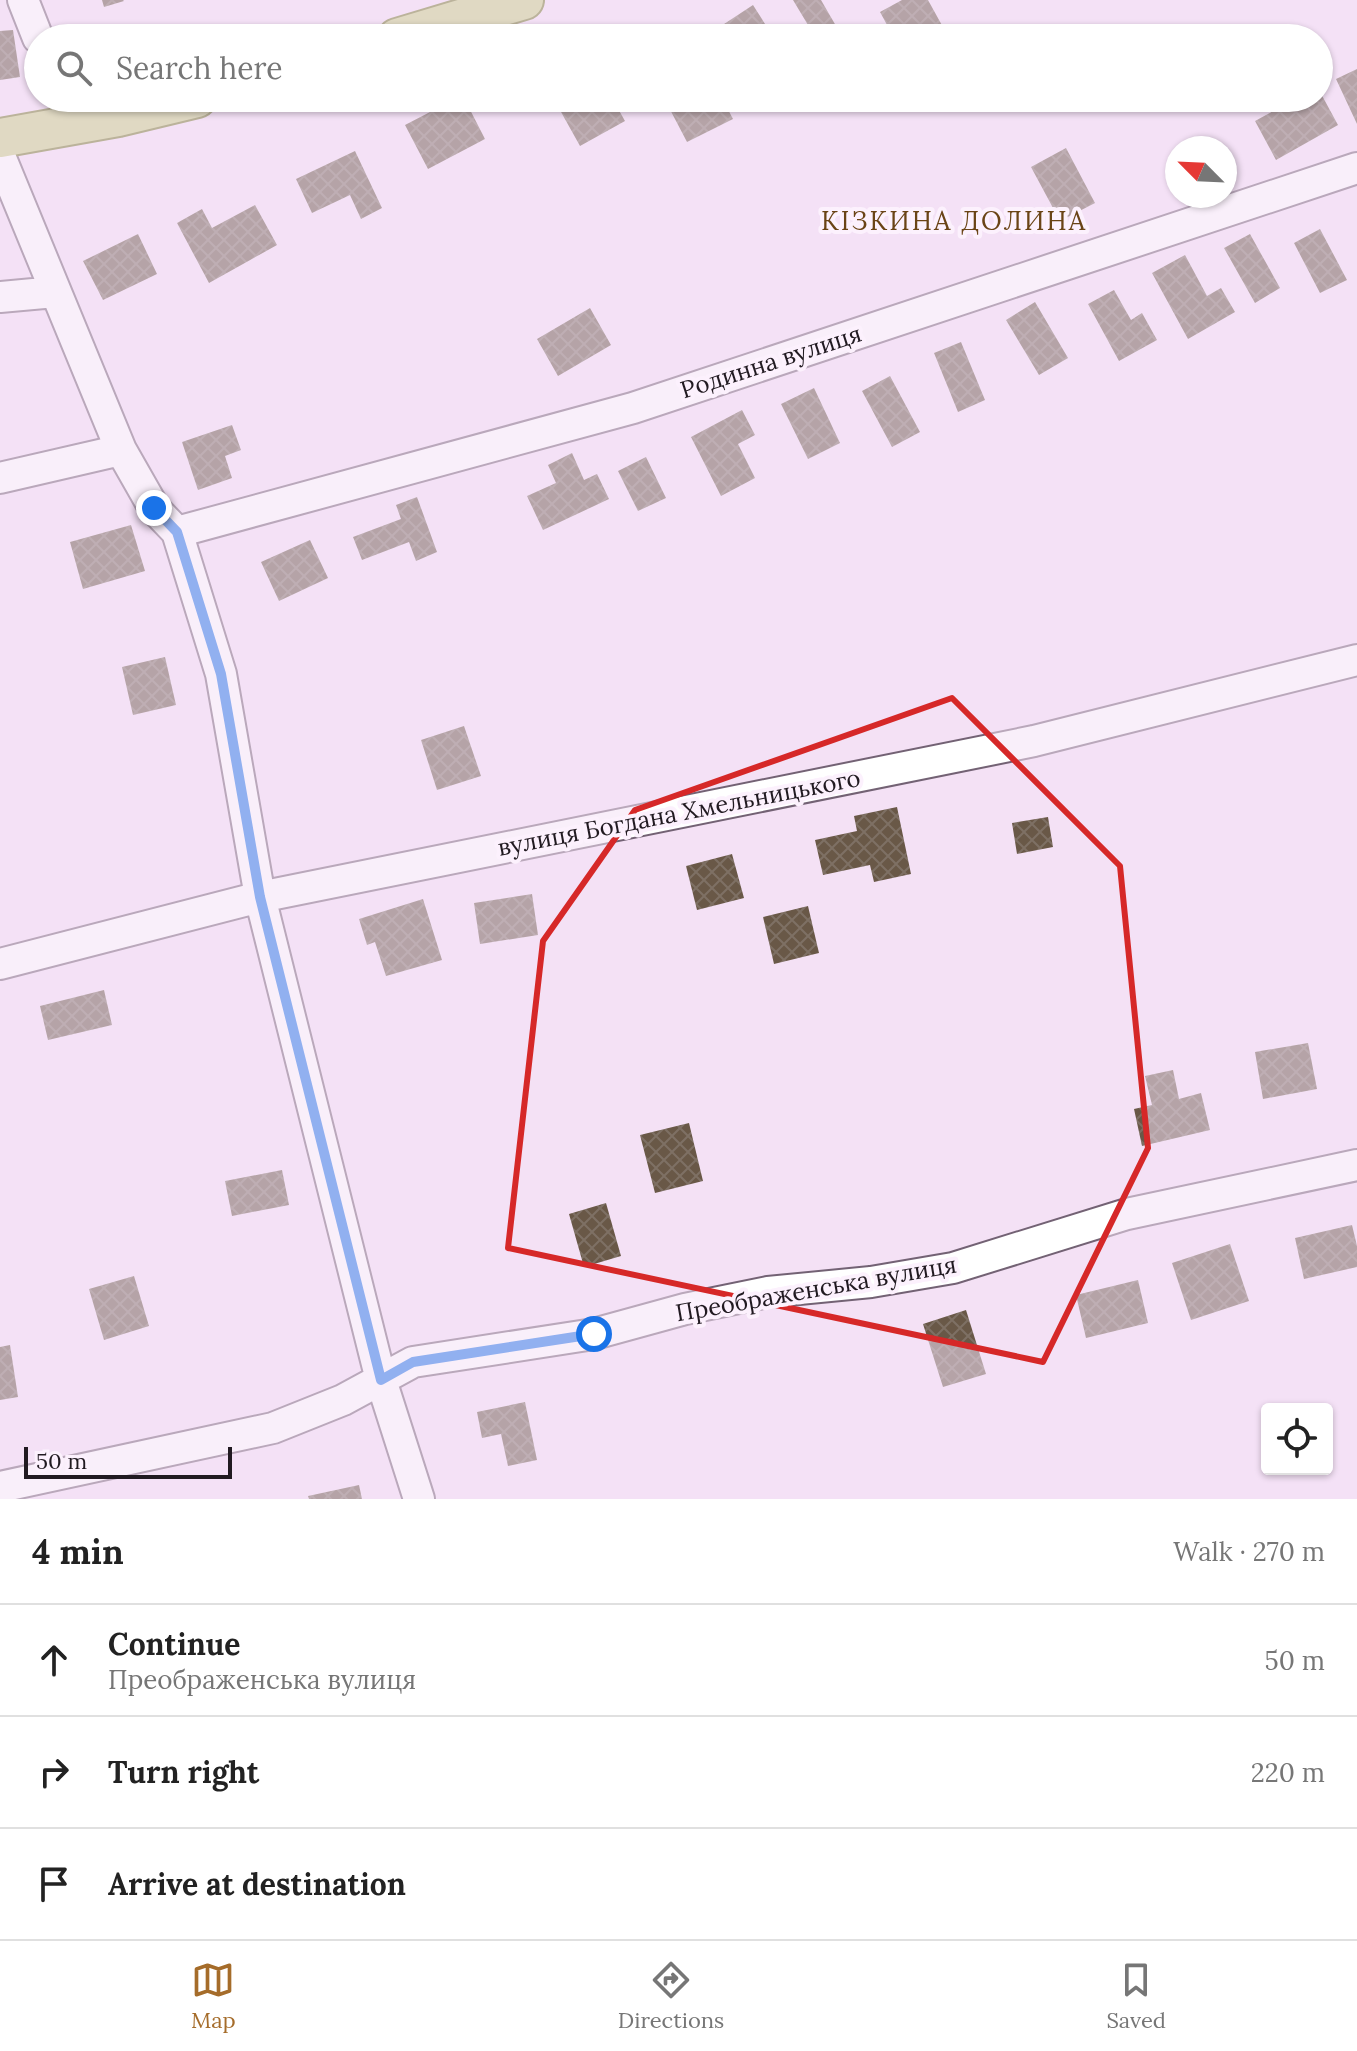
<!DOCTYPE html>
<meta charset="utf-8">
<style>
body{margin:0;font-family:Lora,serif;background:#f2f2f2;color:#222}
.controls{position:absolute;right:24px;bottom:24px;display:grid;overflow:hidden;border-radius:8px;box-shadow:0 2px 6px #0004}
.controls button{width:72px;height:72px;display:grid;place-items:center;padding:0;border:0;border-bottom:2px solid #e0e0e0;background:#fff;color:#222;font:40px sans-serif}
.compass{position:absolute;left:1165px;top:136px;width:72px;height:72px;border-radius:50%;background:#fff;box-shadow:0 2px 6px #0004;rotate:294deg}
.scale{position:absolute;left:24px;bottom:20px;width:208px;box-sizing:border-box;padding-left:8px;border:4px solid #211a21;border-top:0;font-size:22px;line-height:28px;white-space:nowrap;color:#211a21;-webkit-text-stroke:6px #fcf1fd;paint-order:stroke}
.stop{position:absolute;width:24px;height:24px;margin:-18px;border:6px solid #1a73e8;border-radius:50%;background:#fff}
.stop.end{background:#1a73e8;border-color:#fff;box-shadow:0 2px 8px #0008}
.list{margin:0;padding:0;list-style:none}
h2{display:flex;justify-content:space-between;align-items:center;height:104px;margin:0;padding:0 32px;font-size:34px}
h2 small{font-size:26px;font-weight:400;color:#767676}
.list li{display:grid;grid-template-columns:52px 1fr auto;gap:24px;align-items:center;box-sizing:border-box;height:112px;padding:0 32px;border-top:2px solid #e0e0e0}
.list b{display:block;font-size:30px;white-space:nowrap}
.list p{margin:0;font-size:26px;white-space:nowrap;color:#767676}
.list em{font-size:26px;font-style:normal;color:#767676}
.icon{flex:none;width:44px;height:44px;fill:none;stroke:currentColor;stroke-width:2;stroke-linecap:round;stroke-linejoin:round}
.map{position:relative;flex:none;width:1357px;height:1499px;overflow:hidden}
.search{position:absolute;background:#fff;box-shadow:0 2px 6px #0004;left:24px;right:24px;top:24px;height:88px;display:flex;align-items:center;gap:20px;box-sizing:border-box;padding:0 28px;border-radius:44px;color:#767676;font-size:30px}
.sheet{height:440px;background:#fff}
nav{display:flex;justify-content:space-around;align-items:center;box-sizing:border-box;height:112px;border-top:2px solid #e0e0e0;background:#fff;font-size:22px;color:#767676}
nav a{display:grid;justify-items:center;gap:4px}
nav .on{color:#a56c2a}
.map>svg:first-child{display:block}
.building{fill:url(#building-cross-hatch)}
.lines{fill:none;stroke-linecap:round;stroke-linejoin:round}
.minor-casing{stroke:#736274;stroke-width:34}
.major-casing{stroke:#767a2d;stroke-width:42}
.minor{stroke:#fff;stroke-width:30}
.major{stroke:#c8ce85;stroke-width:38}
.route{stroke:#1a73e8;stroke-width:10}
.marked{fill:none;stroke:#d62828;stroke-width:6;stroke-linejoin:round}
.labels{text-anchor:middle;stroke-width:8;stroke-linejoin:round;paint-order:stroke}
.street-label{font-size:24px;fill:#211a21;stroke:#fcf1fd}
.neighbourhood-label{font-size:26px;letter-spacing:2px;fill:#6a4416;stroke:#fcf1fd}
</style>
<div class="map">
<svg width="1357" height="1499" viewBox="0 0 1357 1499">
<defs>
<pattern id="building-cross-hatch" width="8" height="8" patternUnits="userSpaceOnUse" patternTransform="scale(2)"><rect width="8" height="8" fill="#695847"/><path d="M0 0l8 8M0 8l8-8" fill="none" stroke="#7e7064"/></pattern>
</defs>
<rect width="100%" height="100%" fill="#f4e1f5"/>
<path class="building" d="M102,0H123L124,1L104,7Z
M793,0H821L843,38H797L794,34L808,25Z
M902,0H928L949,38H916L908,25L892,34L880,12Z
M753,5L774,38H720L715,30Z
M13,30L20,77L0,80V31Z
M1357,69V124L1336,79Z
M1319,90L1338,125L1276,160L1255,121L1297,98H1319Z
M457,98H464L485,139L428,169L405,125Z
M566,98H612L625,121L580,146L556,103Z
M664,98H722L733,119L687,142Z
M1066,148L1095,203L1060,221L1031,167Z
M355,151L382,208L361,219L350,195L312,213L296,179Z
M255,205L277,245L209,283L177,223L202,209L212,228Z
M1320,229L1347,280L1320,293L1294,243Z
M138,234L157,274L103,300L83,261Z
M1250,234L1280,288L1255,303L1224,248Z
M1185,255L1207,296L1221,288L1235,312L1188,339L1152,273Z
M1114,290L1131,320L1142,313L1157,340L1119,361L1088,304Z
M1035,302L1068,358L1039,375L1006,320Z
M590,308L611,345L558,376L537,339Z
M961,342L985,400L958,412L934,353Z
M890,376L920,432L892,447L862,391Z
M814,388L840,443L808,459L781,404Z
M742,410L755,435L738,444L755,478L721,496L691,437Z
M232,425L241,450L225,456L232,478L198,490L182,442Z
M572,453L584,480L597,474L609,499L543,530L527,496L556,483L548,465Z
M646,457L666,498L638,511L618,471Z
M417,497L437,552L416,561L409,542L362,560L353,537L401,519L396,505Z
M131,525L145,571L83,589L70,542Z
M310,540L328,578L279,601L261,562Z
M165,657L176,705L133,715L122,667Z
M464,726L481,776L437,790L421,740Z
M897,807L911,874L874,882L870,865L823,875L815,840L857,831L854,816Z
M1048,817L1053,847L1017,854L1012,823Z
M732,854L744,898L697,910L686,866Z
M532,894L538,935L480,944L474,903Z
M423,899L442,960L386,976L375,942L367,945L359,919Z
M808,906L819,953L774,964L763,917Z
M104,990L112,1025L48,1040L40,1006Z
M1308,1043L1317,1089L1263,1099L1255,1052Z
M1173,1070L1179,1099L1201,1093L1210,1130L1142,1146L1134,1109L1152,1105L1145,1076Z
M689,1123L703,1181L655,1193L640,1135Z
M282,1170L289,1205L232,1216L225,1181Z
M606,1203L621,1256L584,1267L569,1214Z
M1352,1225L1357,1246V1267L1304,1279L1295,1238Z
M1230,1244L1249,1301L1191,1320L1172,1263Z
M134,1276L149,1326L104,1340L89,1289Z
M1138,1280L1148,1323L1086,1338L1076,1295Z
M966,1310L986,1374L943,1387L923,1324Z
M10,1345L18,1397L0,1400V1347Z
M525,1402L537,1460L508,1466L501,1434L482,1438L477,1412Z
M359,1485L362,1499H309L308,1496Z"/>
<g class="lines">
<g class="minor-casing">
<path id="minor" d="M23,0L38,38
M64,98L74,124
M0,156L121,450L154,508L177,532L221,674L260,897L381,1380L419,1499
M0,297L55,292
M0,478L121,450
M177,532L633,408L1357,168
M0,964L260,897L1034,741L1357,660
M0,1487L273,1428L343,1400L413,1362L594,1334L685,1309L768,1292L871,1282L953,1268L1127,1214L1357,1165"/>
</g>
<g class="major-casing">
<path id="major" d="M397,38L524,0
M0,138L118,117L197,98"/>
</g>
<use href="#minor" class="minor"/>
<use href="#major" class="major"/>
</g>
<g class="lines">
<path class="route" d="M154,508L177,532L221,674L260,897L381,1380L413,1362L594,1334"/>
</g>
<path d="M0 0H1357V1499H0ZM952,698L1120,866L1148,1148L1043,1362L508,1248L543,941L635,810Z" fill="#f4e1f5" fill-opacity=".55" fill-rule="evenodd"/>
<path class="marked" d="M952,698L1120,866L1148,1148L1043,1362L508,1248L543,941L635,810Z"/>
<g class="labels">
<g class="street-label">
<text transform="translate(771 362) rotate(-18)" y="8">Родинна вулиця</text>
<text transform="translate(679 813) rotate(-11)" y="8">вулиця Богдана Хмельницького</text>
<text transform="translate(816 1289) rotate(-10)" y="8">Преображенська вулиця</text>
</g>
<g class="neighbourhood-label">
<text x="954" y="230">КІЗКИНА ДОЛИНА</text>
</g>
</g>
</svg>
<div class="controls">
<button><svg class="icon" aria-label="locate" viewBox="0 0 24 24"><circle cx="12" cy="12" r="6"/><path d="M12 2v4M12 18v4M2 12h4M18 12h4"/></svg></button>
</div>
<svg class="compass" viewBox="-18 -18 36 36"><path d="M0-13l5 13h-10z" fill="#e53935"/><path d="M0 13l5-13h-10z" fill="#767676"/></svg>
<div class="scale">50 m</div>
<div class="stop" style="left:594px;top:1334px"></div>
<div class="stop end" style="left:154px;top:508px"></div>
<div class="search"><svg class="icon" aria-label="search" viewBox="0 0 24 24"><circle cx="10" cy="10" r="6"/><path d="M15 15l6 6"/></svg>Search here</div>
</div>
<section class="sheet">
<h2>4 min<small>Walk · 270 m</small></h2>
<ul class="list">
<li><svg class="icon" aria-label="ahead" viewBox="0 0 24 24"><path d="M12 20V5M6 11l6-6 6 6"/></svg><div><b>Continue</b><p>Преображенська вулиця</p></div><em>50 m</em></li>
<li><svg class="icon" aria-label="right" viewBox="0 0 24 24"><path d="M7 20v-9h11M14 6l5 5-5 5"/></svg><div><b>Turn right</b></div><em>220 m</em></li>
<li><svg class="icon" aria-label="arrive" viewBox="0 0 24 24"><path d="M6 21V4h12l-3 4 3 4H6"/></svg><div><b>Arrive at destination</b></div></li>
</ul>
</section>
<nav>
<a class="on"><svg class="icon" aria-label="map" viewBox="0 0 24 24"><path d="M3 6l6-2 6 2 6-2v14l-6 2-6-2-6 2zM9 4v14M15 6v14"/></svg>Map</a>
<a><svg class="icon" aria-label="directions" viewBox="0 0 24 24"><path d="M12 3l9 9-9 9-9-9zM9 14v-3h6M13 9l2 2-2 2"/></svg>Directions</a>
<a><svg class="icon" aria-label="saved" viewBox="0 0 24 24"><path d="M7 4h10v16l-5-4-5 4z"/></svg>Saved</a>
</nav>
